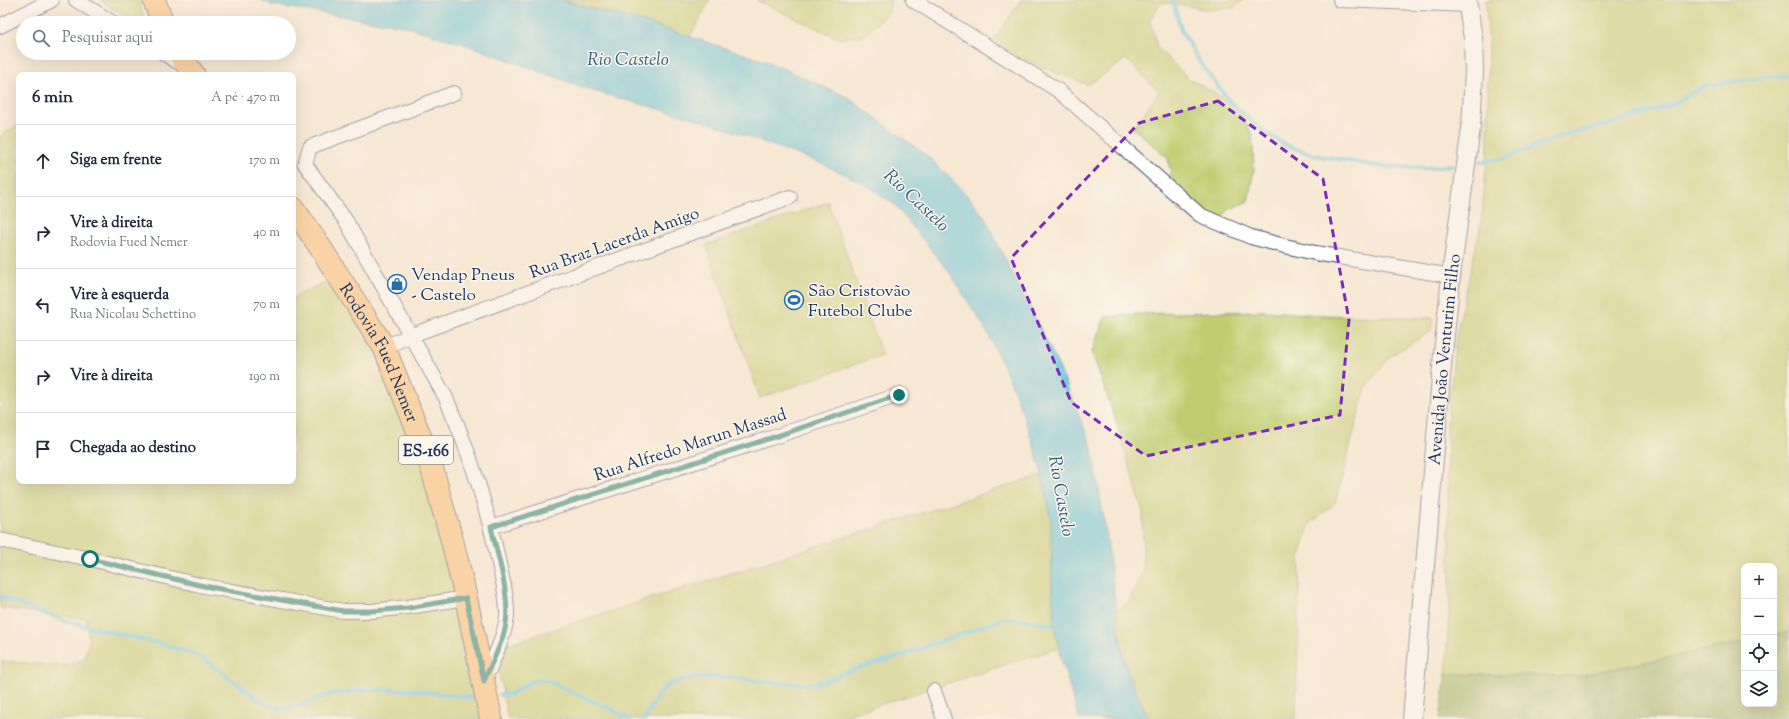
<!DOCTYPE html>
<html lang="pt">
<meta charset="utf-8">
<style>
body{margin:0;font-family:"Sorts Mill Goudy",serif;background:#f6f6f7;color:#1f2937}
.controls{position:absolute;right:12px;bottom:12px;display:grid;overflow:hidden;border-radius:8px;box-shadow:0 4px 16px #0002}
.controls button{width:36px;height:36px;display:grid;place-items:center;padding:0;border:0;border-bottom:1px solid #e0e1e3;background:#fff;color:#1f2937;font:20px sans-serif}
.stop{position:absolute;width:12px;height:12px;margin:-9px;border:3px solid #0f766e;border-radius:50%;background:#fff}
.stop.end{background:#0f766e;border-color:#fff;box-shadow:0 1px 4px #0008}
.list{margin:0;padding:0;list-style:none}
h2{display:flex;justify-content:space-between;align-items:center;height:52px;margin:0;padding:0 16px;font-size:17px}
h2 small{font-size:13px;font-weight:400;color:#747a83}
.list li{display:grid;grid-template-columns:26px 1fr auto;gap:12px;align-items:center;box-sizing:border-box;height:72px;padding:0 16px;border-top:1px solid #e0e1e3}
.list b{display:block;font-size:15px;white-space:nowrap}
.list p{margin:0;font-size:13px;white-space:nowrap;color:#747a83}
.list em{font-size:13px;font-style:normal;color:#747a83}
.icon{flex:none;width:22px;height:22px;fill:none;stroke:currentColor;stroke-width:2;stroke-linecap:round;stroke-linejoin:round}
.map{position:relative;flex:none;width:1789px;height:719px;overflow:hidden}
.search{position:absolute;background:#fff;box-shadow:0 4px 16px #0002;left:16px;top:16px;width:280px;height:44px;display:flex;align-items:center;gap:10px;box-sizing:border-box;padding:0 14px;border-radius:22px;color:#747a83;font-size:15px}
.panel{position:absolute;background:#fff;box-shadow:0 4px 16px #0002;left:16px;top:72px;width:280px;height:412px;border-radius:8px}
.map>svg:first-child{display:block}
.green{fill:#bfcd6f;stroke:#6d7e66}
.forest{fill:#97b062;stroke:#597060}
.water{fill:#61c5df;stroke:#3e7a9e}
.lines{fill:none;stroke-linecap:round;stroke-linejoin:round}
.stream{stroke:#61c5df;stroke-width:4.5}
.minor-casing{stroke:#3c4b70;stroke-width:16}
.tertiary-casing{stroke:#3c4b70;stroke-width:20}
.primary-casing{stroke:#3c4b70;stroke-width:24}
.minor{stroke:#fff;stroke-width:14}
.tertiary{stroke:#fff;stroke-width:18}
.primary{stroke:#fdbc6f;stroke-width:22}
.route{stroke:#0f766e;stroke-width:5}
.marked{fill:none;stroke:#7b2cbf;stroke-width:3;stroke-dasharray:8 5;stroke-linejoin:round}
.labels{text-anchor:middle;stroke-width:3;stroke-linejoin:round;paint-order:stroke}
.shield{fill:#fbf7ec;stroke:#5e6b89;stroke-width:1}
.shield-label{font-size:16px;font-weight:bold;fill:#1b2f5e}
.street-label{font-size:17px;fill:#1b2f5e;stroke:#fbf7ec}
.poi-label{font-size:17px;fill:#1b2f5e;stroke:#fbf7ec;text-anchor:start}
.water-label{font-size:18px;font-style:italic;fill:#305c85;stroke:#fbf7ec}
</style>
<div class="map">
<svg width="1789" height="719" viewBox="0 0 1789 719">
<rect width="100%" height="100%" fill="#fbf7ec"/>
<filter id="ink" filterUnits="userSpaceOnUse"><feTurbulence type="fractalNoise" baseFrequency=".025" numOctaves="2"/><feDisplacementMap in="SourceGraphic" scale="8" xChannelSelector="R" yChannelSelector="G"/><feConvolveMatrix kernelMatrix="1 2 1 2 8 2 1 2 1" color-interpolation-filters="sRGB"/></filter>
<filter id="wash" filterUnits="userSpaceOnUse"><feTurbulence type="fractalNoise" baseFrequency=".012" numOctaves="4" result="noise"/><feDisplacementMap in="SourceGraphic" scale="16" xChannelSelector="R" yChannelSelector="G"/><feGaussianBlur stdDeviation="0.9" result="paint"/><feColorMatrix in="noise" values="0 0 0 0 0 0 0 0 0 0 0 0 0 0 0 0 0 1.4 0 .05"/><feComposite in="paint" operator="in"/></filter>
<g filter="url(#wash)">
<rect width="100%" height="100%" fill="#f7e8d3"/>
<path class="green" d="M101,0H138L146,23H134Z
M560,0H710L690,37L641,21Z
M756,0H891L889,11L865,35L840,39Z
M1021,0H1243L1234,8L1208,10L1173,3L1161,4L1150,20L1157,47L1188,78L1214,92L1239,112L1252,134L1254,169L1248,201L1228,210L1217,224L1178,211L1168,158L1133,128L1159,92L1126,59L1088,85L1020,58L994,40Z
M1488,0H1789V632L1774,635V566H1744V642L1577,676L1446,674L1450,588L1447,423L1456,336L1481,224L1488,148V36L1486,1Z
M19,124V481H293V298L337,276L415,427L485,719H0L2,661L65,666L84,659L89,641L86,619L0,608V136Z
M828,202L882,355L760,398L706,245Z
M1264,311L1319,315L1434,318L1431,331L1389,357L1365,390L1335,503L1309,525L1300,557L1296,719H1151C1127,688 1122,648 1116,611L1129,602L1143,570V512L1117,424L1092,352L1105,317L1139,314Z
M1042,475C1045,490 1050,505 1051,520C1054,564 1050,604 1059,648L835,719H508L494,648Z"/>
<path class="forest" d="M1789,632V719H1440L1446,674L1577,676L1744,642V704H1774V635Z"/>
<path class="water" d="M260,0H560L641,21L769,62L847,97L929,157L967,195L984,216L1059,367L1092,447L1107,538L1121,646L1127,672L1145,712L1151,719H1079L1061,658L1055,627L1052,588L1051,519L1042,475L1033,443L1013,387L985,328L948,270L895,205L867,185L823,164L711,123L593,91L473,47L405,26L272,5Z"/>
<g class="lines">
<path class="stream" d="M1173,0L1181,30L1201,64L1230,102L1264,132L1286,145L1314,155L1384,167L1431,168L1452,165
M1480,162L1502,159L1568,134L1617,122L1669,106L1705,86L1767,77L1789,76
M0,597L65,621L157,643L186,651L205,660L258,699L274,707L287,708L301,705L331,694L363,690H412L473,698
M500,695L511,694L532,681L545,680L611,709L626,718L631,719
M643,719H645C652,706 660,687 675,682C719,669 763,686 808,684C826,683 842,673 859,668C875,663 891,660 906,654C938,643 970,631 1002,619H1018L1059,626"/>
</g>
</g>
<g filter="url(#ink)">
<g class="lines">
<g class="minor-casing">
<path id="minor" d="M76,0L113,23
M913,0L1059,91L1200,215L1251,237L1281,245L1315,253L1451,276
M1340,0L1469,5
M0,26L52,0
M163,53L185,66
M454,93L310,147L305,164L346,221L446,398C470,452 488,510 500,568C503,583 508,600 507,616C504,639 493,660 484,681
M384,347L412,335L790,197
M491,527L774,437L899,395
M0,540L90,559L204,586L343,611H372L408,607L466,598
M934,691L944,719"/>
</g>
<g class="tertiary-casing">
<g id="tertiary">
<path id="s1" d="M1412,719L1443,354L1451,276L1471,128L1474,71L1473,38L1467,0"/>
</g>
</g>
<g class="primary-casing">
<g id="primary">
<path d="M154,0L163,23"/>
<path d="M179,53L194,75"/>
<path id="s2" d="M293,208L318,244L384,347L422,441L433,472L454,548L466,598L491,719"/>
</g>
</g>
<use href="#minor" class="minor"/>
<use href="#tertiary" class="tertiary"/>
<use href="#primary" class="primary"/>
</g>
</g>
<g class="lines" filter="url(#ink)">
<path class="route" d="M90,559L204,586L343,611H372L408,608L466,598L484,681C490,666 499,650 504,633C513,602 498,558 491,527L774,437L899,395"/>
</g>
<path d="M0 0H1789V719H0ZM1218,101L1323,179L1349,320L1340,415L1146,456L1071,402L1011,258L1139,123Z" fill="#f7e8d3" fill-opacity=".55" fill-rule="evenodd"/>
<path class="marked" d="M1218,101L1323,179L1349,320L1340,415L1146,456L1071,402L1011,258L1139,123Z"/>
<defs>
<g id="shop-ring" transform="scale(1)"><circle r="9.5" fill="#fbf7ec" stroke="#1f6fb2" stroke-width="1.5"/><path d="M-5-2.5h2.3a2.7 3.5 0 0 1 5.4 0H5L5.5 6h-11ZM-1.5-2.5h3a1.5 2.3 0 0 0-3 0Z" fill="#1f6fb2"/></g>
<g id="stadium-ring" transform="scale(1)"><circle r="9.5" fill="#fbf7ec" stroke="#1f6fb2" stroke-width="1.5"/><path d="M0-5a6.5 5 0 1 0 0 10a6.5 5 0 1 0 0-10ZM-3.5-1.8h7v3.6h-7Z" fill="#1f6fb2"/></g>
</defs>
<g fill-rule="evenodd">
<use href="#shop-ring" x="397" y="284"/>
<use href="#stadium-ring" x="794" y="300"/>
</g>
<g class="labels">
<rect class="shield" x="399" y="436" width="54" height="28" rx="3"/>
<g class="shield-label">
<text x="426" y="456">ES-166</text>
</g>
<g class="street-label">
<text transform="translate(614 242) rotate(-20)" y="6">Rua Braz Lacerda Amigo</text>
<text dy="6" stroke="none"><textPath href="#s2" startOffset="169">Rodovia Fued Nemer</textPath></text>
<text dy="6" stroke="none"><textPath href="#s1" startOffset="361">Avenida João Venturim Filho</textPath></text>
<text transform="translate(690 444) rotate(-18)" y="6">Rua Alfredo Marun Massad</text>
</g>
<g class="poi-label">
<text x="411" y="280">Vendap Pneus<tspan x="411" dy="20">- Castelo</tspan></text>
<text x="808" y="296">São Cristovão<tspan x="808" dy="20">Futebol Clube</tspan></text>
</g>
<g class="water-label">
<text x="628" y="65">Rio Castelo</text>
<text transform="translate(917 200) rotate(43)" y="6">Rio Castelo</text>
<text transform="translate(1062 496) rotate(80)" y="6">Rio Castelo</text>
</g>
</g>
</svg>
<div class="controls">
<button>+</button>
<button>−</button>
<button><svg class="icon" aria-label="locate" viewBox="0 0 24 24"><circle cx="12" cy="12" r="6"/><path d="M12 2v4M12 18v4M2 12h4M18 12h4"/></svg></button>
<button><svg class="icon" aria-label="layers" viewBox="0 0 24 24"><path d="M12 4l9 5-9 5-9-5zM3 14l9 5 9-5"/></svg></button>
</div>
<div class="stop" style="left:90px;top:559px"></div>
<div class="stop end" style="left:899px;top:395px"></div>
<div class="search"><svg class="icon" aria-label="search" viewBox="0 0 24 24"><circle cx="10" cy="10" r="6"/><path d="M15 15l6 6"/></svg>Pesquisar aqui</div>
<section class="panel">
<h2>6 min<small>A pé · 470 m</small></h2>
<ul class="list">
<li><svg class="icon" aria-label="ahead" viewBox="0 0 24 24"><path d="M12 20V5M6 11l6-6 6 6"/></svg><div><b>Siga em frente</b></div><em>170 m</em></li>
<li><svg class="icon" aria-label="right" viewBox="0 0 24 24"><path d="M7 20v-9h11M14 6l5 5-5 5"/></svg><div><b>Vire à direita</b><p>Rodovia Fued Nemer</p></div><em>40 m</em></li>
<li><svg class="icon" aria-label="left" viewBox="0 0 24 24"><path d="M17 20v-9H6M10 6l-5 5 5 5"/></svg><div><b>Vire à esquerda</b><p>Rua Nicolau Schettino</p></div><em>70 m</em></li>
<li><svg class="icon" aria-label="right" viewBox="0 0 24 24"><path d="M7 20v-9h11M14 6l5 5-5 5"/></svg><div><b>Vire à direita</b></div><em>190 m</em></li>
<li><svg class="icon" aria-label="arrive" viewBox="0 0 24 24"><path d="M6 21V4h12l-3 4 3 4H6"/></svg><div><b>Chegada ao destino</b></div></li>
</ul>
</section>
</div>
